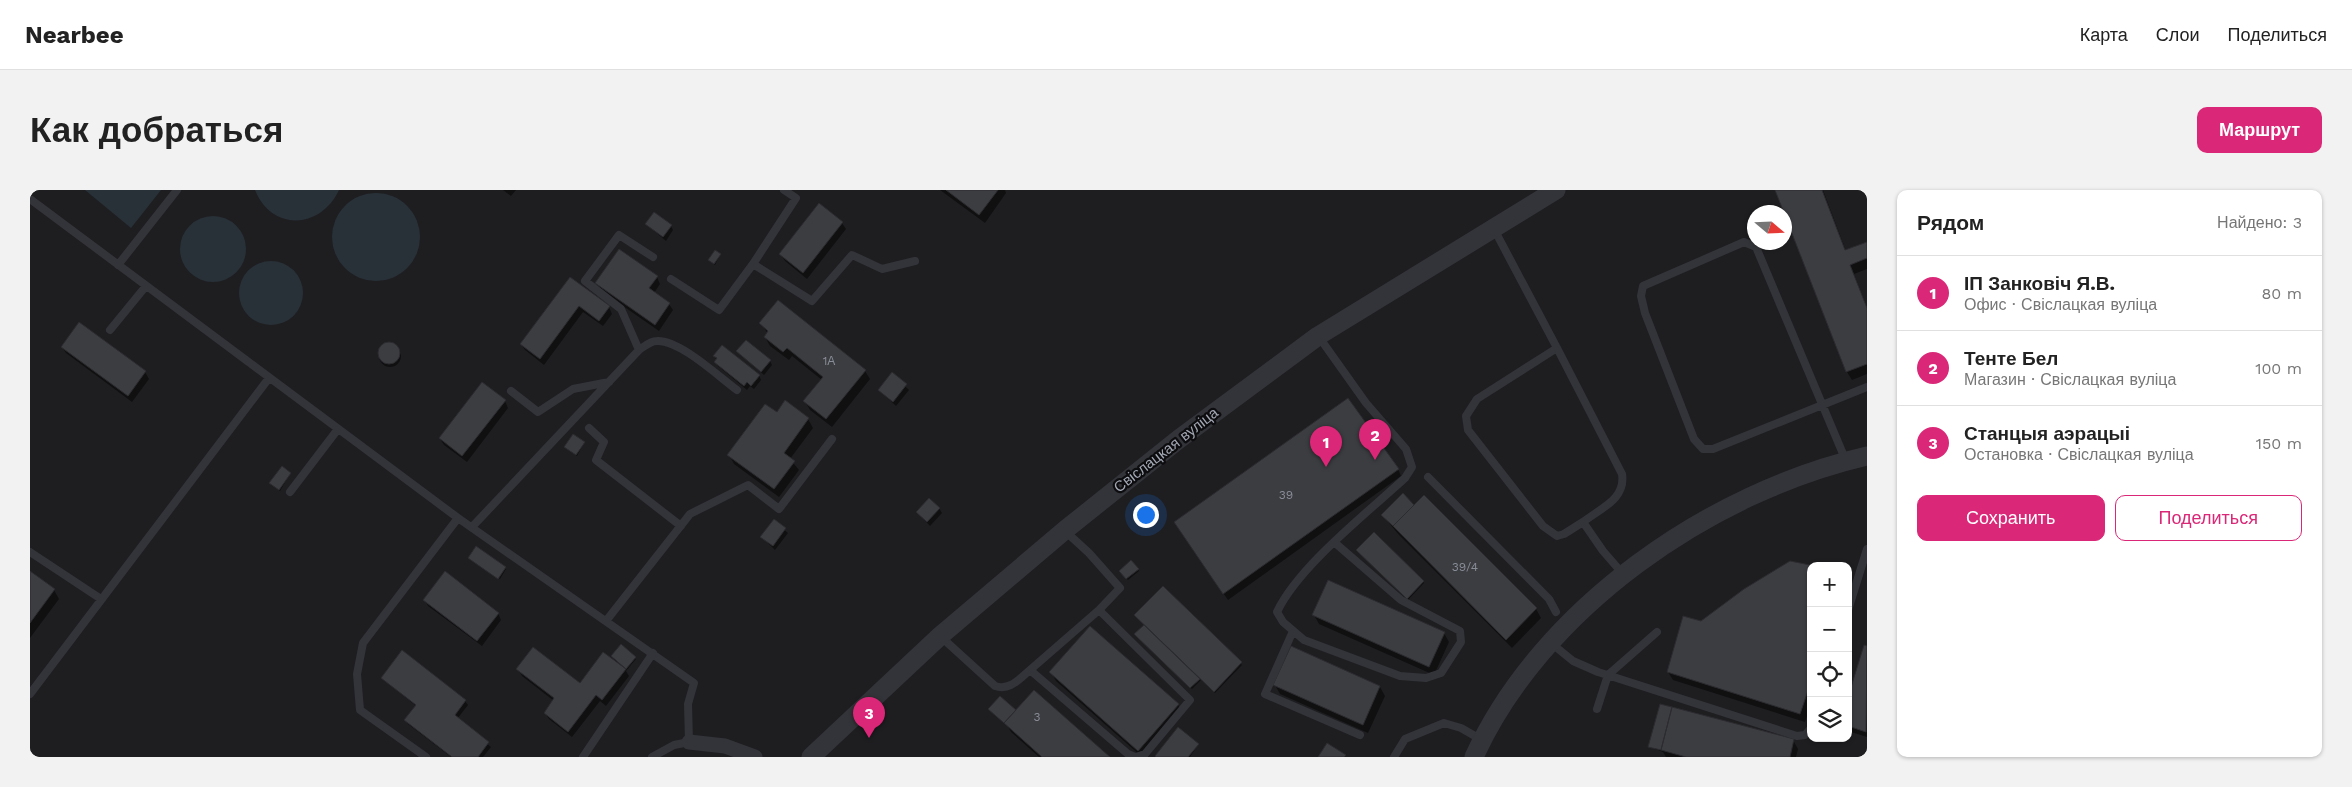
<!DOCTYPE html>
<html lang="ru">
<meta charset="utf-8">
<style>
body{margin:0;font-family:"Work Sans",sans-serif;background:#f2f2f2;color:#222}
.controls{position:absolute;right:15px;bottom:15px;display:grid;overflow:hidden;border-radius:10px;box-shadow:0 1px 4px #0004}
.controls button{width:45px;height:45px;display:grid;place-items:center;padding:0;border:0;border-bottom:1px solid #e0e0e0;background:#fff;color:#222;font:25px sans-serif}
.compass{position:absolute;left:1717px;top:15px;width:45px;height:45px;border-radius:50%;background:#fff;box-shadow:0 1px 4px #0004;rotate:109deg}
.you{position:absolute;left:1115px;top:324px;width:18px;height:18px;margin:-12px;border:4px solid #fff;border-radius:50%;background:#1a73e8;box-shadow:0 0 0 8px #1a73e833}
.badge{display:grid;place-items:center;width:32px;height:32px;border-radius:50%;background:#db2777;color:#fff;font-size:16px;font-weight:700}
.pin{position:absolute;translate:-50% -41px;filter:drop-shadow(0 1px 2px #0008)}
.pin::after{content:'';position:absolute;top:26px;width:18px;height:15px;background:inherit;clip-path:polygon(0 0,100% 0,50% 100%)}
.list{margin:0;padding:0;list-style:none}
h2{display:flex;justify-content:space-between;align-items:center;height:65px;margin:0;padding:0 20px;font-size:21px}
h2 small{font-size:16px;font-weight:400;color:#767676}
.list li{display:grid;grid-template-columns:32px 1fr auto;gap:15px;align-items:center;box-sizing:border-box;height:75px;padding:0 20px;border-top:1px solid #e0e0e0}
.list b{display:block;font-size:19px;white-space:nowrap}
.list p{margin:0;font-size:16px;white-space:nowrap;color:#767676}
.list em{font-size:16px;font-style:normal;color:#767676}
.actions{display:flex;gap:10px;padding:15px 20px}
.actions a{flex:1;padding:11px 0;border:1px solid #db2777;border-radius:10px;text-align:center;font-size:18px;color:#db2777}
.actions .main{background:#db2777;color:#fff}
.icon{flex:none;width:28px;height:28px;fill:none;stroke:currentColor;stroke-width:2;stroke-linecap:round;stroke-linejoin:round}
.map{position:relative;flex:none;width:1837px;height:567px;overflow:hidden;border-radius:10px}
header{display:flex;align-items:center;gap:30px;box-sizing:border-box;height:70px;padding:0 25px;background:#fff;border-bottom:1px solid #e0e0e0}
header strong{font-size:24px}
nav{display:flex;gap:28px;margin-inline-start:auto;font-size:18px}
.intro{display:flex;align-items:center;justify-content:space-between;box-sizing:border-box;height:120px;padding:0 30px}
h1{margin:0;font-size:35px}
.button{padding:12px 22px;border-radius:10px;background:#db2777;color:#fff;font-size:18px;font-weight:700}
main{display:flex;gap:30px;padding:0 30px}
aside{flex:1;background:#fff;border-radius:10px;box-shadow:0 1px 4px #0004}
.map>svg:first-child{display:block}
.built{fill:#1e1e21;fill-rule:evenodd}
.water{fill:#283138}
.shadow{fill:#0007}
.building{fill:#3c3d41;stroke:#2c2c30}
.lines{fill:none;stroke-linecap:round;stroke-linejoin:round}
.service{stroke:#333439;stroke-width:8}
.minor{stroke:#333439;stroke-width:15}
.tertiary{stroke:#333439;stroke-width:19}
.labels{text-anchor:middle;stroke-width:4.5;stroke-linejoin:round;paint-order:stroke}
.number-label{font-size:12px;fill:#898d98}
.street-label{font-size:15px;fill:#a3a8b5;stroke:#0d0d0f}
</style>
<header>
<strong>Nearbee</strong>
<nav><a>Карта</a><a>Слои</a><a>Поделиться</a></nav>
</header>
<div class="intro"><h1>Как добраться</h1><a class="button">Маршрут</a></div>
<main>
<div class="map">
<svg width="1837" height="567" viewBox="0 0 1837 567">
<rect width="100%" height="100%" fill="#121214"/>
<path class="built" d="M0,0H1837V567H0ZM1724,22H1754V52H1724ZM1781,376H1818V548H1781Z"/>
<path class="water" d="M55,0H131L101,38Z
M225,0H309C291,39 242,42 225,0Z
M302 47a44 44 0 1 1 88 0a44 44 0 1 1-88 0Z
M150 59a33 33 0 1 1 66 0a33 33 0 1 1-66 0Z
M209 103a32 32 0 1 1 64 0a32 32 0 1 1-64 0Z"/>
<path class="shadow" d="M473,0H486L481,6Z
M910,0H975L976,3L955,33Z
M1746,0H1793L1816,61L1837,53V79L1824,84L1837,117V184L1822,190L1817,182Z
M812,33L816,39L777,89L755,71L751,64Z
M616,34L641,36L643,40L636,51Z
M690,65L685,75L680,71Z
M627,87L630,94L624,103L639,114L643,120L629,141L570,100L567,93Z
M540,88L579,117L582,124L573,136L553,122L514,175L495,160L491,154Z
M50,133L115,182L119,189L102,212L36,163L32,157Z
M731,133L835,181L840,189L802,237L780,220L775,211L792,190L762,166L759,170L740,156L735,147L738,144Z
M349 166a11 11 0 1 1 22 0a11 11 0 1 1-22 0Z
M708,162L740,171L742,175L734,185Z
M685,166L729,185L731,190L724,199L720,196L717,200L688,176Z
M862,184L879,200L866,216L849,200Z
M475,211L478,218L437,272L414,255L410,249Z
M747,224L778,229L783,238L760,269L769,280L749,307L704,274L699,265Z
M554,253L547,266L536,257Z
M1368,279L1371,286L1198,410L1149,339Z
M260,284L250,301L240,293Z
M1394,307L1506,419L1511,428L1482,458L1369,345L1354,327L1384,317Z
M909,318L912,323L900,336L888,323Z
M744,331L758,343L745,360L732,347Z
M1329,362L1393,391L1394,393L1378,410Z
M441,369L475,378L476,379L470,389Z
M1781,377V514L1775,532L1643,490L1638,482L1671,432Z
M1108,379L1109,381L1098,390L1091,383Z
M0,383L24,400L29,409L0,448Z
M1818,388L1822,395L1818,406Z
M1133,397L1212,475L1185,503L1171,490L1162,499L1106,445L1115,435Z
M395,410L468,423L471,430L452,456L398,416Z
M1284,425L1414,443L1419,452L1404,485L1289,434Z
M1835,457L1837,458V547L1818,541V512Z
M582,466L606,469L596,481L599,486L576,516L570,511L542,547L519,529L515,523L524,511L492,486L488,479L550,494L586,474Z
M1021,482L1148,515L1153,524L1112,567L1026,491Z
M352,488L435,511L438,515L427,529L461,557L453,567H421L378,534L376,530L386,516Z
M1245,495L1350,497L1355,506L1338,543L1250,504Z
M986,522L1078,567H1009L981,542L977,535Z
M1763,550L1768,559L1766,567H1636L1633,562L1620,557Z
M1168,555L1160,567H1127Z"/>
<path class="building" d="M916,0H968L949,25Z
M1745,0H1792L1815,60L1837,52V68L1820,75L1837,118V174L1816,182Z
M789,13L813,32L773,83L749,64Z
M624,22L642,35L633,47L615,34Z
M589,59L628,86L619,98L640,113L625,135L565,93Z
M685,60L691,64L684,74L678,70Z
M540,87L580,116L569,131L549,116L510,169L490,154Z
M748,110L836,180L796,229L773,211L793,187L757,158L753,162L734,147L738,141L729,133Z
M49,132L116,181L98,206L31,157Z
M716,150L741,170L731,182L706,161Z
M348 163a11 11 0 1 1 22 0a11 11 0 1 1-22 0Z
M692,155L730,185L721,196L717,192L714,196L684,172L687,168L683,166Z
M862,182L877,194L863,212L848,200Z
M452,192L476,210L432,266L409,248Z
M1318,208L1369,279L1193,404L1144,332Z
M755,210L779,228L754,263L765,271L744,299L697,265L735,214L747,222Z
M543,244L555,252L546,265L534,257Z
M252,276L261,283L249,300L239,293Z
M1373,303L1384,315L1363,336L1351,325Z
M1394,305L1507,418L1476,450L1363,336Z
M899,308L910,318L897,332L886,322Z
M744,329L756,338L743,356L730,347Z
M1344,342L1394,391L1377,409L1326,360Z
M446,356L476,377L468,389L438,368Z
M1101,370L1109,379L1096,389L1089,381Z
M1760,371L1785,376H1781V492L1770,524L1637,482L1653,426L1671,431L1714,399Z
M0,381L25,399L0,433Z
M415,381L469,423L447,451L393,410Z
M1298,390L1415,442L1399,477L1282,425Z
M1133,396L1212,472L1184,502L1104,425Z
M1114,435L1170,489L1160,498L1104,444Z
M1060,436L1149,514L1108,561L1019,482Z
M591,454L606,467L596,479L581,466Z
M1834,455L1837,456L1836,542L1818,536V507Z
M1261,456L1350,496L1333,535L1243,495Z
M503,457L550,493L573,462L596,479L572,510L566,505L538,542L514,523L524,508L486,479Z
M372,460L436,510L425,525L459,552L448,567H422L374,530L386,515L351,488Z
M1004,500L1080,567H1012L974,533Z
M970,506L986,520L974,533L958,519Z
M1630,514L1642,517L1631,560L1618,557Z
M1642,517L1764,549L1760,567H1656L1631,560Z
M1148,537L1169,554L1158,567H1126L1125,566Z
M1297,553L1316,565L1314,567H1288Z"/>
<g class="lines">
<path class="service" d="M754,0L766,8L723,74L782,111L822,65L852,79L885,71
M0,9L428,328L664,493L658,514L659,552L644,555L622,567
M1464,39L1527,158L1447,209L1436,226L1438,240L1513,336L1527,346L1534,344L1553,332
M88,75L147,0
M641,89L689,120L723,74
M80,140L116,96
M1289,147L1336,213L1376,259L1382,277L1375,288C1337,323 1268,377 1247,422L1253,432L1274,450L1370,486L1396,488L1411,483L1431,452L1430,441L1371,410L1304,352
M1527,158L1592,284C1596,309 1571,318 1553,332L1573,361L1593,384
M609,160L591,119L555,91L589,45L623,67
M481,201L508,222L543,199L579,192
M559,238L574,252L566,270L651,336
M1816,271L1726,57L1714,52L1613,96L1611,106L1615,123L1664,249L1673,259H1683L1837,197
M1398,287L1519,409L1526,422
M260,302L308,239
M442,337L609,160C615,156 620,151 627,151C650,150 688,186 707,200
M1035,341L1059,363L1090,398L1069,420L1000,480L1098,564L1105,567
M0,362L71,409
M1069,420L1160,510L1115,564L1106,567
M1818,420L1837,359
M576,431L660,324L718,295L749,319L802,249
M1263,441L1235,504L1330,545
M910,446L965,496C980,501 989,489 1000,480
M1521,453L1543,471L1568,482L1767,546L1775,545L1781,538
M0,504L239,188
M1567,519L1578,485L1627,442
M396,567L330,520L327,484L333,453L428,328
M553,567L623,463
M1364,567L1375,549L1414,533L1431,538L1452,550"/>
<path class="minor" d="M659,552L695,556L725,567"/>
<path class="tertiary" d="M781,567L910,446L1035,340L1149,249L1288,146L1526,0
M1444,567C1512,418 1680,302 1837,266"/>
</g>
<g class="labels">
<g class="number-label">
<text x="799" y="175">1А</text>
<text x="1256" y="309">39</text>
<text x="1435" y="381">39/4</text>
<text x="1007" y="531">3</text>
</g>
<g class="street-label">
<text transform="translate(1136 260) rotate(-38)" y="5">Свіслацкая вуліца</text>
</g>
</g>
</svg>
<div class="controls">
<button>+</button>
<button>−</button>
<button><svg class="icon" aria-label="locate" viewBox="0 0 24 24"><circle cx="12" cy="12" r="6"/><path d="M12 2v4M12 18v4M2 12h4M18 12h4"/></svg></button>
<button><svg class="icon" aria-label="layers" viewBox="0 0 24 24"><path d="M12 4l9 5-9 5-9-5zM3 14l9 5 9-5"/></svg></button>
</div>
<svg class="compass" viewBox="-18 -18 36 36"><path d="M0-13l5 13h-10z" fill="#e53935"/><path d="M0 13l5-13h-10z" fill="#767676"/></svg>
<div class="you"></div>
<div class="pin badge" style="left:1296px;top:277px">1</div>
<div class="pin badge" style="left:1345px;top:270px">2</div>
<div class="pin badge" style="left:839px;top:548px">3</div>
</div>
<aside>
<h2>Рядом<small>Найдено: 3</small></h2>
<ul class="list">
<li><span class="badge">1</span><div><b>ІП Занковіч Я.В.</b><p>Офис · Свіслацкая вуліца</p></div><em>80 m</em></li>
<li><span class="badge">2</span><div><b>Тенте Бел</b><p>Магазин · Свіслацкая вуліца</p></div><em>100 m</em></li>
<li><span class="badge">3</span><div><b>Станцыя аэрацыі</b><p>Остановка · Свіслацкая вуліца</p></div><em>150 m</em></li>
</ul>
<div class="actions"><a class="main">Сохранить</a><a>Поделиться</a></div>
</aside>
</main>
